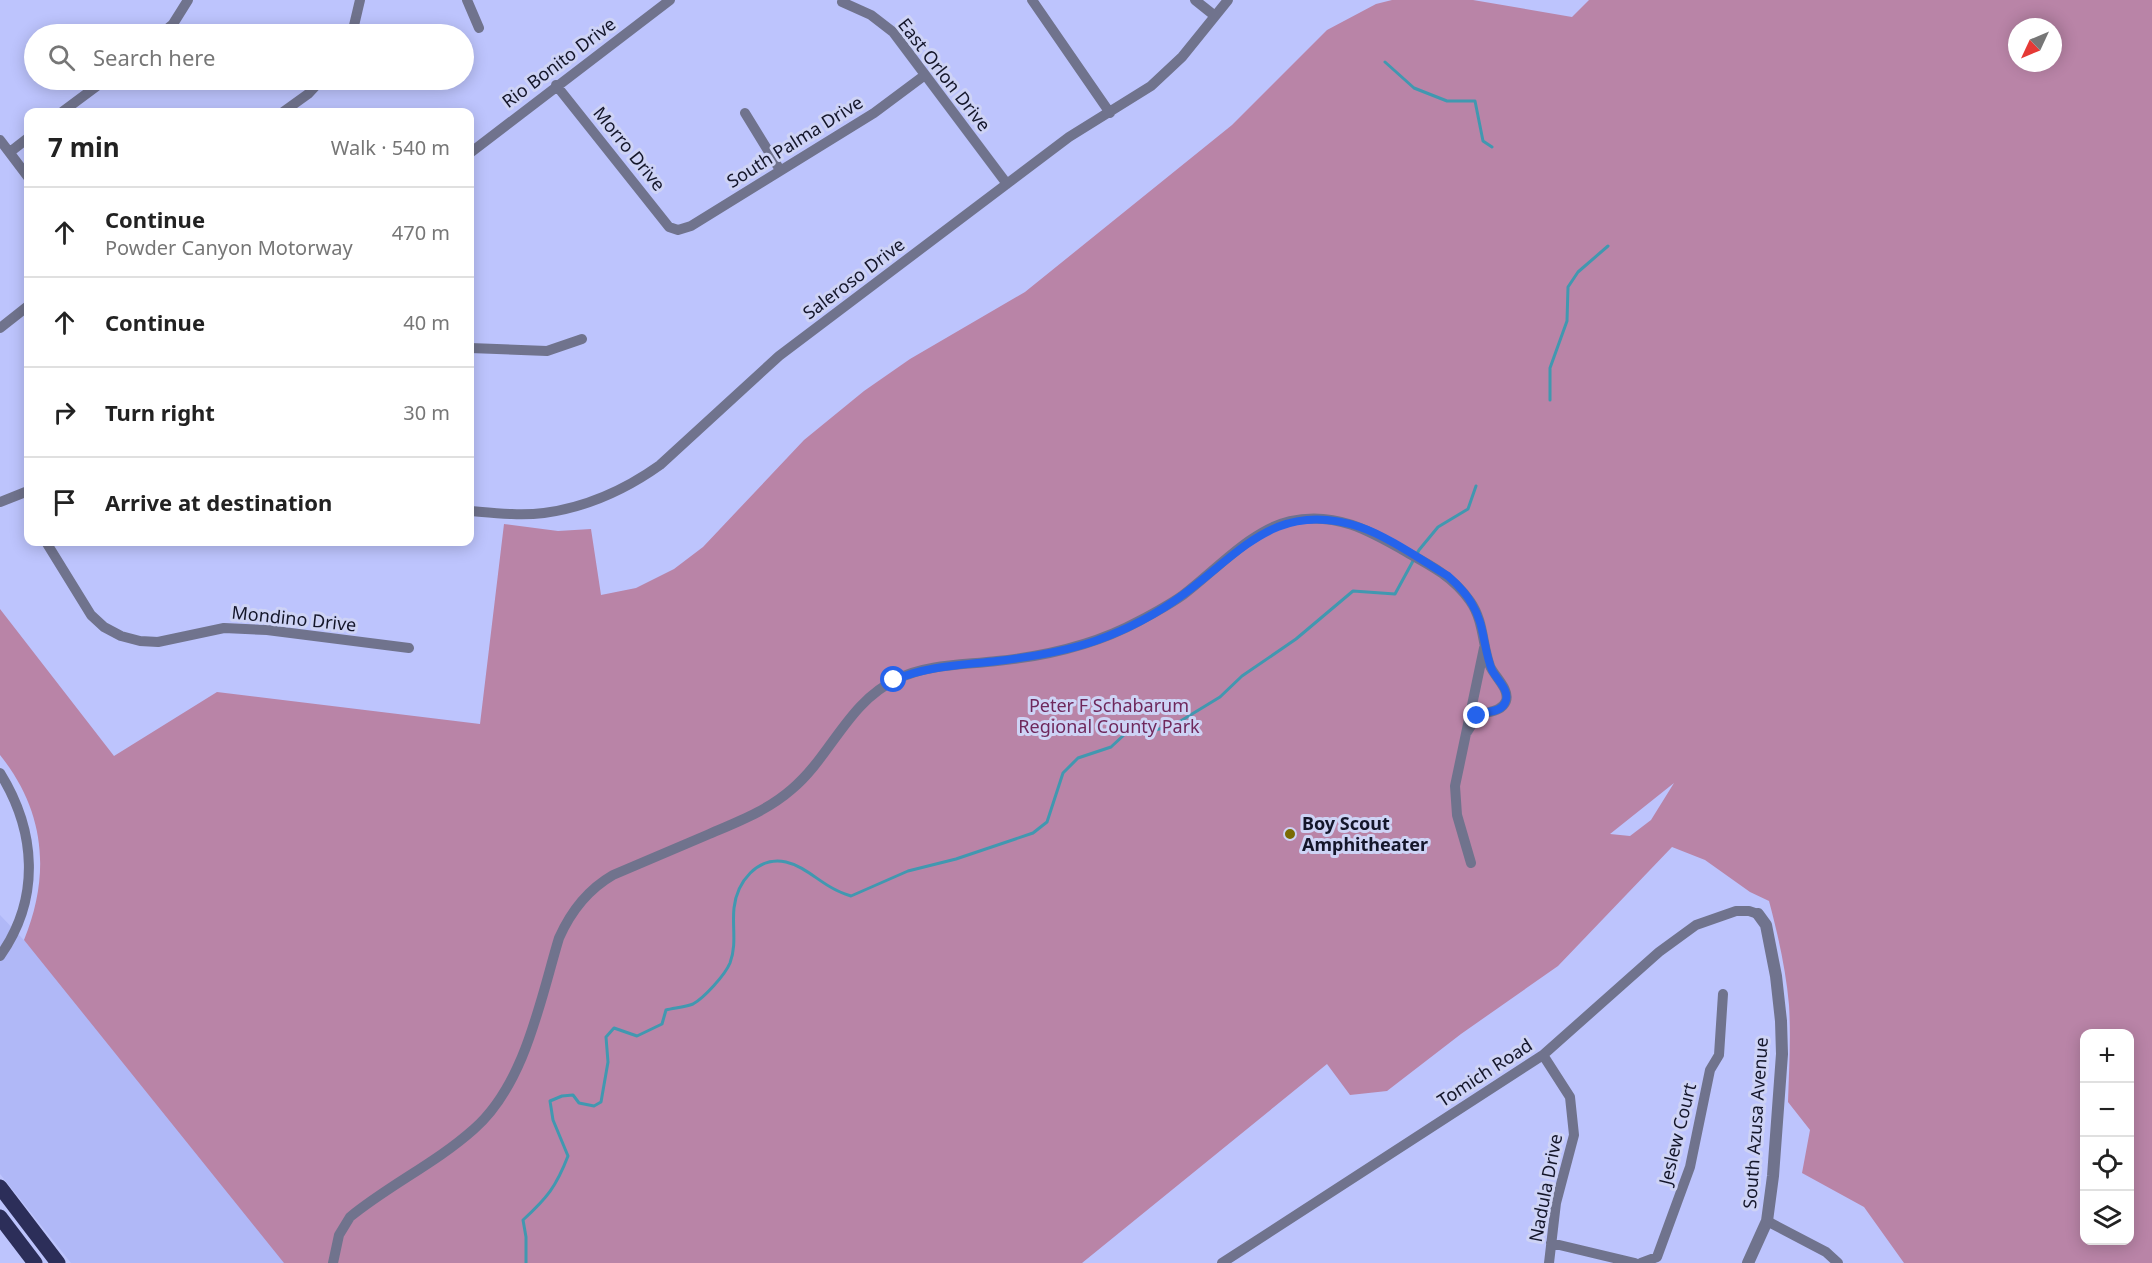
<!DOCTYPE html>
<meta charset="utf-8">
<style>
body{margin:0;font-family:"Noto Sans",sans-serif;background:#f2f2f2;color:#222}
.controls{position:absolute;right:18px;bottom:18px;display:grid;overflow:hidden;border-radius:12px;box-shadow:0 3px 15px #0003}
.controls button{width:54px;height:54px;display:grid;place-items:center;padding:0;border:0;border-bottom:2px solid #e0e0e0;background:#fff;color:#222;font:30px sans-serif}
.compass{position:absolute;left:2008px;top:18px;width:54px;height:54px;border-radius:50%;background:#fff;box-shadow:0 3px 15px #0003;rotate:226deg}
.stop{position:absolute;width:18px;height:18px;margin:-14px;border:4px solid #2563eb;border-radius:50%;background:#fff}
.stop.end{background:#2563eb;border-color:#fff;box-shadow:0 2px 6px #0008}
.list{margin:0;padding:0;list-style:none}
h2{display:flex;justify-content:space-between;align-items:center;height:78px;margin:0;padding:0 24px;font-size:26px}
h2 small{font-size:20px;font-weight:400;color:#767676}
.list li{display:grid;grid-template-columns:39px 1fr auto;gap:18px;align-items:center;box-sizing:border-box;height:90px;padding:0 24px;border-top:2px solid #e0e0e0}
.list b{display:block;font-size:22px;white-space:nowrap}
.list p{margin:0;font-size:20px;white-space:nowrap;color:#767676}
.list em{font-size:20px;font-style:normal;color:#767676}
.icon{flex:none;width:33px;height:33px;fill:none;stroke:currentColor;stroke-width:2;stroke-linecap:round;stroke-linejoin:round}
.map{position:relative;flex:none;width:2152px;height:1263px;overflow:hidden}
.search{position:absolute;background:#fff;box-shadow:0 3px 15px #0003;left:24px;top:24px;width:450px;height:66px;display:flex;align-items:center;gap:15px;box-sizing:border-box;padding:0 21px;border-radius:33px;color:#767676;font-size:22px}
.panel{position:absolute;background:#fff;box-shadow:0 3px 15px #0003;left:24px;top:108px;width:450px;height:438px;border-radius:12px}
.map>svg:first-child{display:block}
.built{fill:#b0b8f7}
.green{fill:#b984a7;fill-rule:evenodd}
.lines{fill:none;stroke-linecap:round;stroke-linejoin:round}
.stream{stroke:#4198b0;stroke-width:3}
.minor{stroke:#70738d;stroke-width:10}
.tertiary{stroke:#70738d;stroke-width:12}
.primary{stroke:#2c2e59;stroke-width:15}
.route{stroke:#2563eb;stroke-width:8}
.poi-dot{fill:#7a6b03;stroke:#ced3f5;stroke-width:2}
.labels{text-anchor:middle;stroke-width:6;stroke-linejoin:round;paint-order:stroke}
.street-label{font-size:18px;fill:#14162a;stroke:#ced3f5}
.park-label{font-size:18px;fill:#6f285c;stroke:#ced3f5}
.poi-label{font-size:18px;font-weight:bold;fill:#14162a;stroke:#ced3f5;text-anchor:start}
</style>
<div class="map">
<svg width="2152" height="1263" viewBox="0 0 2152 1263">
<rect width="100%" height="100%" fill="#bdc4fd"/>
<path class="built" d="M0,915L39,956L288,1263H71L0,1174Z"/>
<path class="green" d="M1392,0H1473L1572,17L1589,0H2152V1263H1904L1864,1207L1802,1173L1810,1130L1788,1102C1789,1070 1791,1038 1789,1005C1786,970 1778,935 1769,901L1750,892L1705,860L1672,847L1558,966L1461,1034L1387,1091L1350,1095L1327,1064L1082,1263H284L24,940C51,874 45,811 0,755V609L114,756L217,692L480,724L504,524L558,531L591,529L601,595L636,588L674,569L703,547L804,440L864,391L910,359L1025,292L1232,125L1327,30L1376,4ZM2017,27H2053V63H2017ZM1674,783L1651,820L1630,836L1610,834ZM2084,1034H2130V1240H2084Z"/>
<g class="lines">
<path class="stream" d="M1385,62L1414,88L1447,101H1475L1483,141L1492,147
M1550,400V368L1567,321L1568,287L1578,272L1608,246
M526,1263V1237L523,1220C547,1198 556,1187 568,1156L553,1120L550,1101L562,1096L573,1095L579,1103L594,1106L601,1102L608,1062L606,1037L614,1028L637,1036L662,1024L666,1010C674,1008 685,1007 693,1004C704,998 725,975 730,963C737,945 732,926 734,908C737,882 757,856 786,862C804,866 818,881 834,889C839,892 845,894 851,896L908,871L956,859L1033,833L1047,822L1063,773L1078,758L1111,747L1125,734L1148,732L1174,725L1220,697L1242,676L1296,639L1353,591L1395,594L1419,550L1438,527L1468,509L1476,486"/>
<path class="minor" d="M467,0L479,28
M1032,0L1110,113
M1195,0L1215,16
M842,2L871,15L893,32L1007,184
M161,34L173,24L188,0
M352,34L360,0
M556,85L669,227L678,230L691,226L874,113L925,75
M62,112L105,80
M283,112L308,94L321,80
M745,113L780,170
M0,140L28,177
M10,152L28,138
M470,153L670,0
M0,328L28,306
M470,348L547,351L582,339
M0,502L28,491
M470,511C494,513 520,516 544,513C588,507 625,490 660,465L779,356L1069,137L1151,86L1182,57L1228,0
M46,542L91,615L104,627L121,636L140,641L158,642L224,628L267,630L409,648
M0,773C36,831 41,898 0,956
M1471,863L1457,815L1455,786L1484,648
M1543,1055L1570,1097L1574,1135L1556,1203L1549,1263
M1767,1221L1826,1252L1838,1263
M1551,1243L1635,1263
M333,1263L339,1235L350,1217C389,1185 436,1163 474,1129C525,1084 540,1001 559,938C571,911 587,890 613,875C644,862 676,848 707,835C737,822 767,811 792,789C831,756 848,702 897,679C927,664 964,665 997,661C1047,656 1095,645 1139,621C1154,613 1169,605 1183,595C1215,571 1251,530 1290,521C1336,511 1370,531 1408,553C1432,566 1454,578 1470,601C1484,621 1482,644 1490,666C1494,676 1510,689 1506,701C1501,713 1486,711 1477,716L1467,732
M1222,1263L1543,1055L1659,952L1696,925L1736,911H1749L1758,914
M1641,1263L1657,1257L1690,1167L1710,1070L1719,1055L1723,994"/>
<path class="tertiary" d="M1748,1263L1767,1221L1773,1176L1782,1054L1781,1021L1776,976L1766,925L1758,914"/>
<path class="primary" d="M0,1187L58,1263
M0,1217L35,1263"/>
</g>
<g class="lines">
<path class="route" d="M894,680C927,666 962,665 997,661C1031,657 1063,652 1095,641C1126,630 1157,614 1184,594C1243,550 1278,500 1360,527C1387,536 1423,561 1448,576C1457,584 1466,593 1472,604C1485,625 1483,648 1492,670C1497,680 1511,691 1505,703C1499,714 1485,710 1477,716"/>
</g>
<circle class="poi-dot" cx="1290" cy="834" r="6"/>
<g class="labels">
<g class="street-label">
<text transform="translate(559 63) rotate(-37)" y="6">Rio Bonito Drive</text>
<text transform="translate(944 75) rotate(52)" y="6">East Orlon Drive</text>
<text transform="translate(795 142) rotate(-32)" y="6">South Palma Drive</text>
<text transform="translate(629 149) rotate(51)" y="6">Morro Drive</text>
<text transform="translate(854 279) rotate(-37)" y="6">Saleroso Drive</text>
<text transform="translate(294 619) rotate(6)" y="6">Mondino Drive</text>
<text transform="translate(1485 1073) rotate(-33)" y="6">Tomich Road</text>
<text transform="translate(1756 1123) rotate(-86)" y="6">South Azusa Avenue</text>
<text transform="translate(1678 1134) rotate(-76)" y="6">Jeslew Court</text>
<text transform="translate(1546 1188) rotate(-79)" y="6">Nadula Drive</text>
</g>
<g class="park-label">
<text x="1109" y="712">Peter F Schabarum<tspan x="1109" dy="21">Regional County Park</tspan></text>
</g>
<g class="poi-label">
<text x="1302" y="830">Boy Scout<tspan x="1302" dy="21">Amphitheater</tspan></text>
</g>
</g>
</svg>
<div class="controls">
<button>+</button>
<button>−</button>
<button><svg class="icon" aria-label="locate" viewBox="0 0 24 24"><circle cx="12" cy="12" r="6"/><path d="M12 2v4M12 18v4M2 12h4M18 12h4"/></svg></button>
<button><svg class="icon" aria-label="layers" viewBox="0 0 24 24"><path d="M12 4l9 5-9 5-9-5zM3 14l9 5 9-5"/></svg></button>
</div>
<svg class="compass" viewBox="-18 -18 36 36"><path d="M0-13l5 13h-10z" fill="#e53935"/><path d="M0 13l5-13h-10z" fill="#767676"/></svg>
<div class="stop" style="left:894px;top:680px"></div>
<div class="stop end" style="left:1477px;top:716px"></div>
<div class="search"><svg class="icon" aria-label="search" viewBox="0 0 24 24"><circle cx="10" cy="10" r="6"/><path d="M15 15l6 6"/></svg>Search here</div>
<section class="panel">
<h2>7 min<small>Walk · 540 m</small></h2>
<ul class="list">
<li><svg class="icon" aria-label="ahead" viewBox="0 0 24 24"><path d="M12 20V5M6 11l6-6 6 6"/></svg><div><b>Continue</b><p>Powder Canyon Motorway</p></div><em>470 m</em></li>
<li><svg class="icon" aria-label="ahead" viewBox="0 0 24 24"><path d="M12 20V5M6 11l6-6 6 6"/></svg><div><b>Continue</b></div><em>40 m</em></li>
<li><svg class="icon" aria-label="right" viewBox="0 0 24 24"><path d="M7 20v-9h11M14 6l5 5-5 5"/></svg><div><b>Turn right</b></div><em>30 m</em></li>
<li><svg class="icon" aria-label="arrive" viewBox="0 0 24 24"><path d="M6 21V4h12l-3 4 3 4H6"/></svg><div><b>Arrive at destination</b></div></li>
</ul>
</section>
</div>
